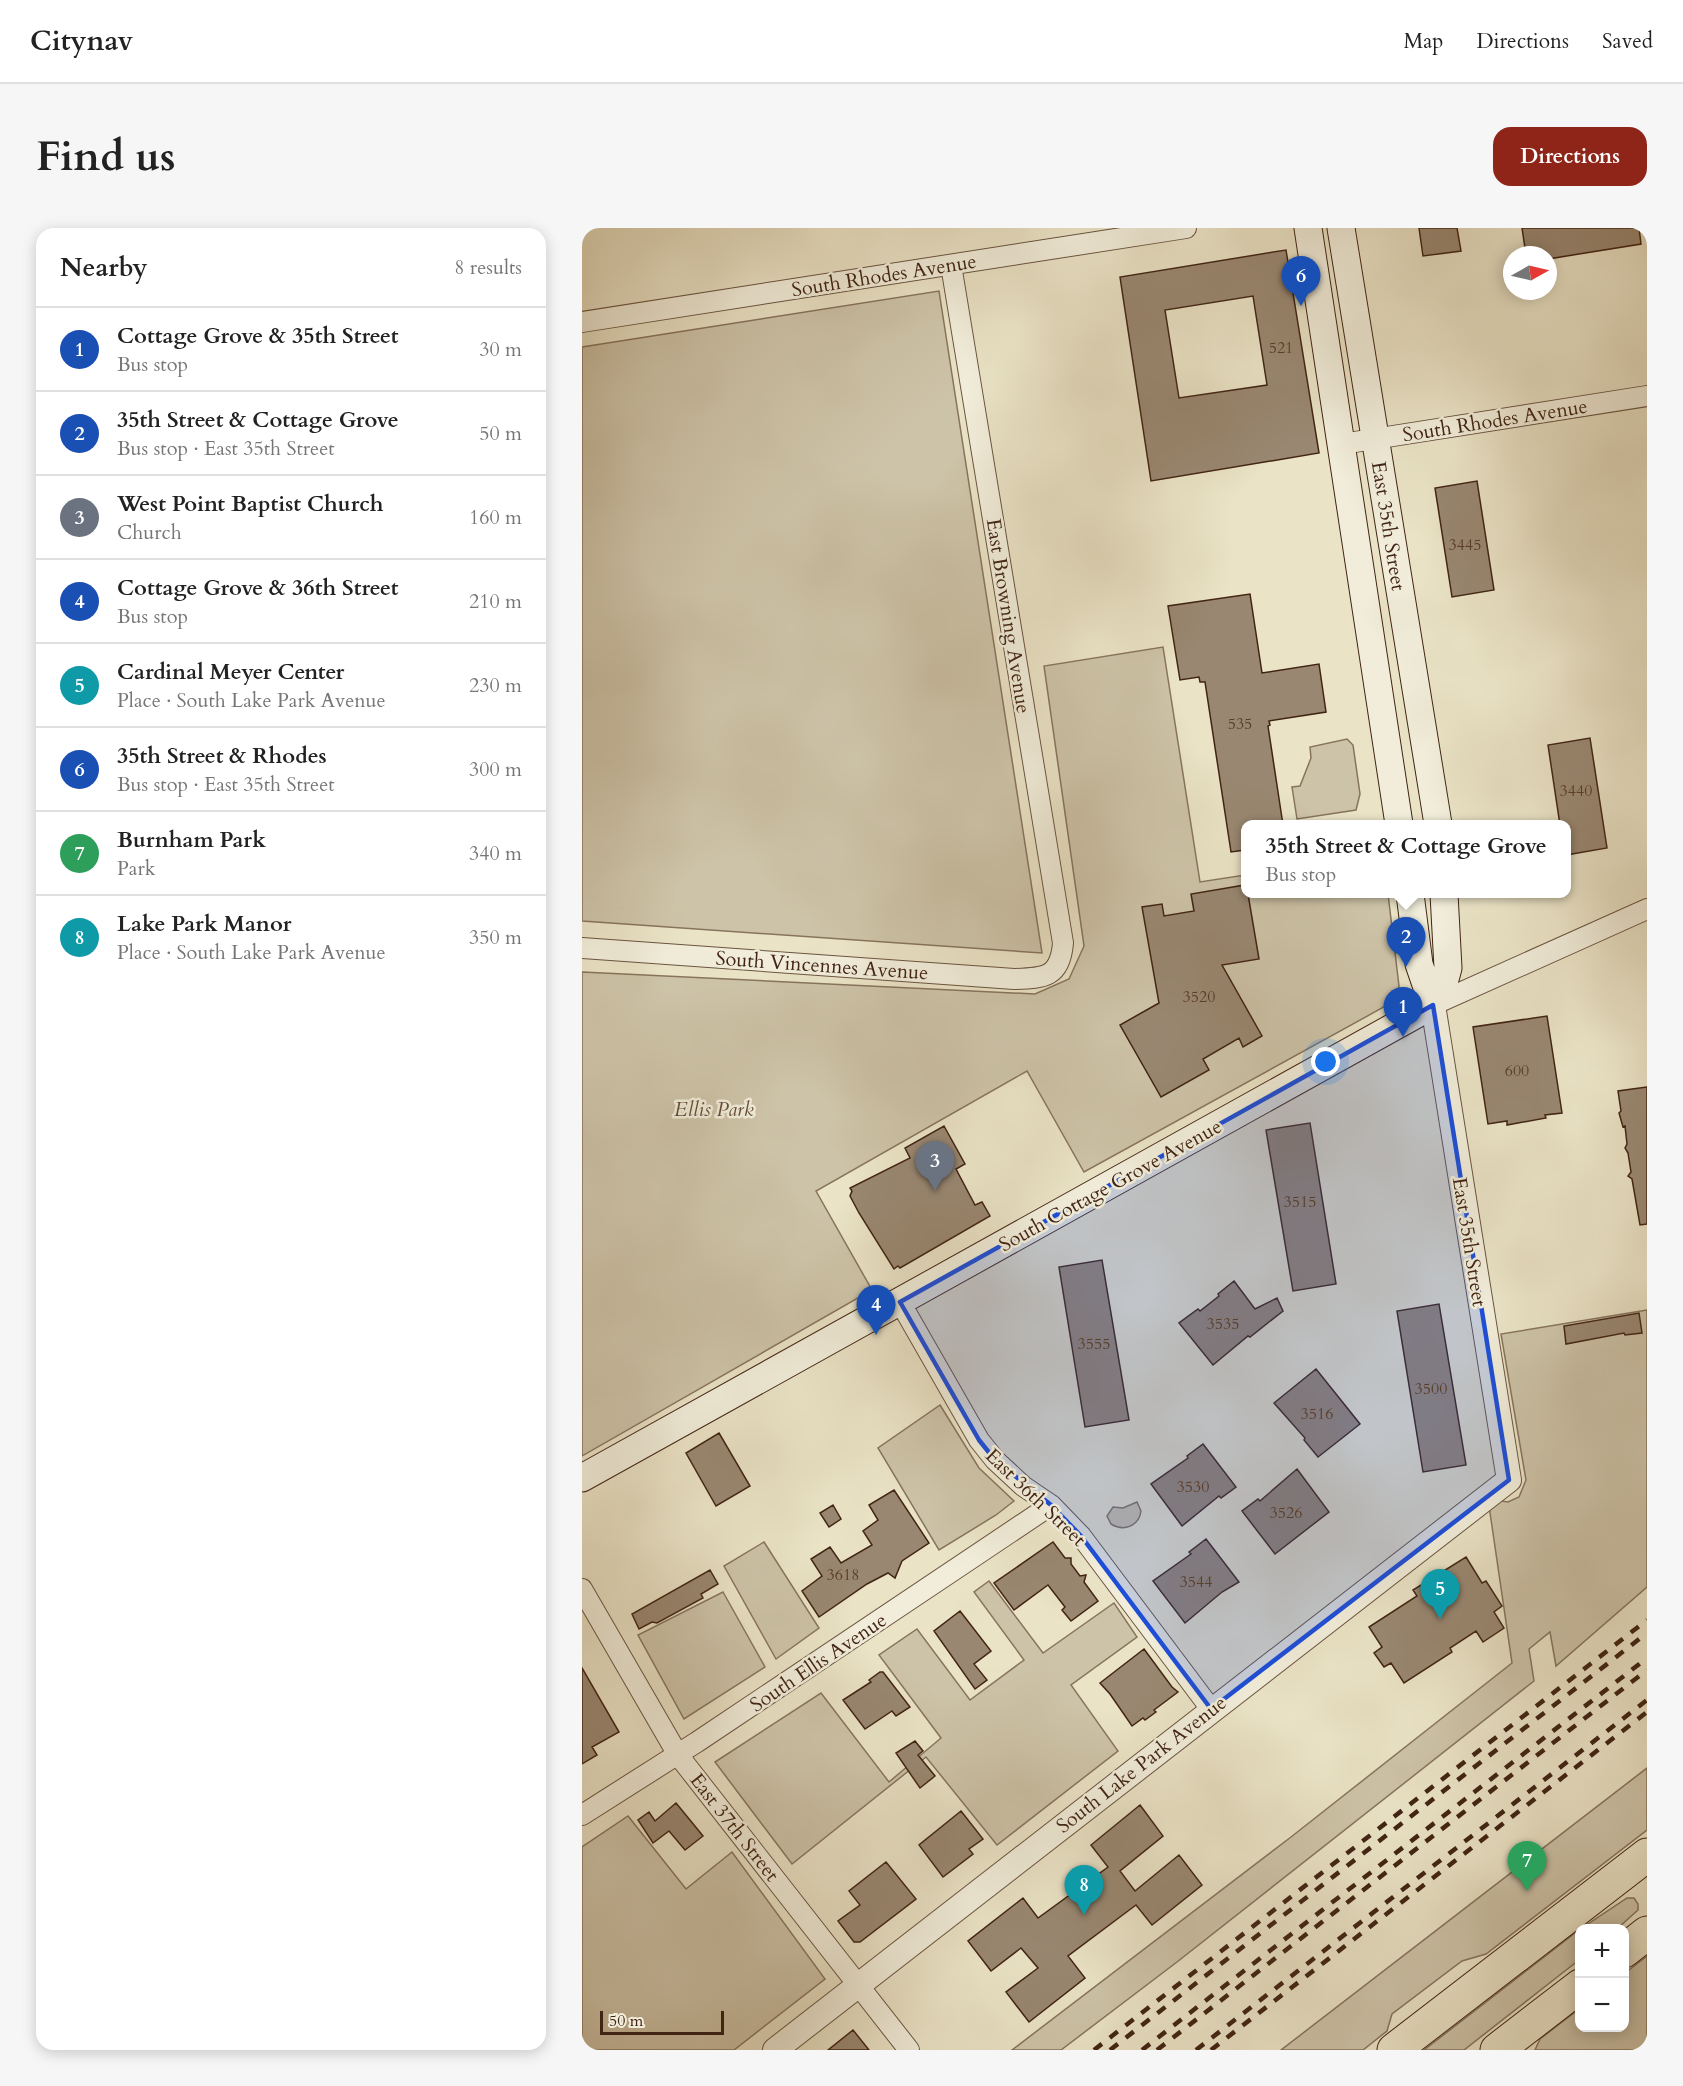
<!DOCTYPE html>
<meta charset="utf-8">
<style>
body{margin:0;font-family:Cardo,serif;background:#f6f6f6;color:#222}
.controls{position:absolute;right:18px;bottom:18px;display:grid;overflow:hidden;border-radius:12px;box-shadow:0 3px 15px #0003}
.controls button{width:54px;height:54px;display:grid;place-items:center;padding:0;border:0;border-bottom:2px solid #e0e0e0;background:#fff;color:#222;font:30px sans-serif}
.compass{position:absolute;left:921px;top:18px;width:54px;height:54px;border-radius:50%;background:#fff;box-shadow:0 3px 15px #0003;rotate:82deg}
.scale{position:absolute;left:18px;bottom:15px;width:124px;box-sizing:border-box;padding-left:6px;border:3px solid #412414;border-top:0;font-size:16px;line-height:21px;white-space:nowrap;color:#412414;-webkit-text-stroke:4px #f1edda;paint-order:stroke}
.you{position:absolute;left:744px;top:834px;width:21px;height:21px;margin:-15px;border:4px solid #fff;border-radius:50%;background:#1a73e8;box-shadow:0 0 0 9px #1a73e833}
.badge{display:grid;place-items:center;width:39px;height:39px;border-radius:50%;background:#8f2418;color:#fff;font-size:20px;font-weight:700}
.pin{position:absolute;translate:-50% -50px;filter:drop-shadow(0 2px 3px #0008)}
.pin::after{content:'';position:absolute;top:32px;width:21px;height:18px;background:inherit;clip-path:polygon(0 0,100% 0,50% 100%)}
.popup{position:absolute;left:659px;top:592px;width:330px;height:78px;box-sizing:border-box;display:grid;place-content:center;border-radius:12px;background:#fff;filter:drop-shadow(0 2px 4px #0005);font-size:20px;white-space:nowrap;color:#767676}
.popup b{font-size:22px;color:#222}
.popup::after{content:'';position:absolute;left:50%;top:100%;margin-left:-12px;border:12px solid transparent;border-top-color:#fff}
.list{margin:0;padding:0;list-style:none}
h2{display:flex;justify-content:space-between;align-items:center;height:78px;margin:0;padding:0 24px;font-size:26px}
h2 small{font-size:20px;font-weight:400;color:#767676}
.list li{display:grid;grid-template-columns:39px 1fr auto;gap:18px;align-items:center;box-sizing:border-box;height:84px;padding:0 24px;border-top:2px solid #e0e0e0}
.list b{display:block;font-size:22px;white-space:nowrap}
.list p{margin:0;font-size:20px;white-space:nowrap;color:#767676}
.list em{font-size:20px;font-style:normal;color:#767676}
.map{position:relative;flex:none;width:1065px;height:1822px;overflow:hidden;border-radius:18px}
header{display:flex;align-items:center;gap:36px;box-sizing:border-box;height:84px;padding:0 30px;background:#fff;border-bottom:2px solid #e0e0e0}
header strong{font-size:28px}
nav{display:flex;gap:33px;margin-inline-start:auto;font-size:21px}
.intro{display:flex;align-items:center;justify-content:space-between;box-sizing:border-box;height:144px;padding:0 36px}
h1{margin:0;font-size:42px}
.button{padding:15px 27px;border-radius:18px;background:#8f2418;color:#fff;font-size:21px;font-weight:700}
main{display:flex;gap:36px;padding:0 36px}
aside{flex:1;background:#fff;border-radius:18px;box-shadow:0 3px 15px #0003}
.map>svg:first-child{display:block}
.green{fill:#cdc3a8;stroke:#87745e;stroke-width:1.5}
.building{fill:#998771;stroke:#412414;stroke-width:1.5;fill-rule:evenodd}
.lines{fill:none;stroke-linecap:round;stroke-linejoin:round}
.minor-casing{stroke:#6b5440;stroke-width:22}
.tertiary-casing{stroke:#6b5440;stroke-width:26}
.secondary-casing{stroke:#412414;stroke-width:29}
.motorway-casing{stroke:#412414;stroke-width:35}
.minor{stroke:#f1edda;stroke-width:20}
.tertiary{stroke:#f1edda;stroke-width:24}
.secondary{stroke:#f1edda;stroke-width:27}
.motorway{stroke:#eae3c6;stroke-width:33}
.rail{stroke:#412414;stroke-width:4.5;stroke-dasharray:10 10;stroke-linecap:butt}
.marked{fill:#1d4ed8;fill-opacity:0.2;stroke:#1d4ed8;stroke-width:4.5;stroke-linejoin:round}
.labels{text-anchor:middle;stroke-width:5;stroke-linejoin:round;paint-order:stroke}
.number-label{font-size:16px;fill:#573d2b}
.street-label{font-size:20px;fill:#412414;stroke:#f1edda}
.park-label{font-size:20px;font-style:italic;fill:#644c39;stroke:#f1edda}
</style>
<header>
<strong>Citynav</strong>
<nav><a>Map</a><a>Directions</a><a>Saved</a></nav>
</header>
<div class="intro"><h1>Find us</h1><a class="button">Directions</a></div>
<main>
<aside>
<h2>Nearby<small>8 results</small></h2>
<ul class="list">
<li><span class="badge" style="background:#1a4fb4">1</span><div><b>Cottage Grove &amp; 35th Street</b><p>Bus stop</p></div><em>30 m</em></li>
<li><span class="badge" style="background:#1a4fb4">2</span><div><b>35th Street &amp; Cottage Grove</b><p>Bus stop · East 35th Street</p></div><em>50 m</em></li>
<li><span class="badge" style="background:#6b7280">3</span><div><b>West Point Baptist Church</b><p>Church</p></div><em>160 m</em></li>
<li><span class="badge" style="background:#1a4fb4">4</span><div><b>Cottage Grove &amp; 36th Street</b><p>Bus stop</p></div><em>210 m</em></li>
<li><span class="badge" style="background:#0f9aa8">5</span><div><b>Cardinal Meyer Center</b><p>Place · South Lake Park Avenue</p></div><em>230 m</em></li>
<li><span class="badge" style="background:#1a4fb4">6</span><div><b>35th Street &amp; Rhodes</b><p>Bus stop · East 35th Street</p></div><em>300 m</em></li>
<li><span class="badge" style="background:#2e9e5b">7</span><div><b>Burnham Park</b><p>Park</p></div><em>340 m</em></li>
<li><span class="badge" style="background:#0f9aa8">8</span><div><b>Lake Park Manor</b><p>Place · South Lake Park Avenue</p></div><em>350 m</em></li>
</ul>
</aside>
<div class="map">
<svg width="1065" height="1822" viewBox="0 0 1065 1822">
<rect width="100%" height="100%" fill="#eae3c6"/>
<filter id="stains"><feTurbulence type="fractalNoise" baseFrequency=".00333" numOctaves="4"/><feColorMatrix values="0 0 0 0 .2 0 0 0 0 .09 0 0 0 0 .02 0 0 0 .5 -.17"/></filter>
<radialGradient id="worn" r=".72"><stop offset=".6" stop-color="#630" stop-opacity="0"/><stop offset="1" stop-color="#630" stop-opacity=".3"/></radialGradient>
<path class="green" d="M357,63L460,725L0,693V119Z
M581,419L618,654L663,647L664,666H806L817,758L815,767L800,780L502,944L445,843L234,963L290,1062L0,1228V744L453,766L487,751L502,718L462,438Z
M765,511L771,517L778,566L774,582L715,591L710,559L718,558L729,530L728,519Z
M1065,1082V1359L974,1438L968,1404L947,1421L952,1453L595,1734L479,1822H430L709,1609L930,1435L906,1271L926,1274L937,1269L944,1252L919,1106Z
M358,1177L397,1240L432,1273L414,1287L357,1322L296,1220Z
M555,1274L559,1283C557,1298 542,1304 529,1296L525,1288L531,1279L541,1280Z
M182,1314L237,1400L194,1431L142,1338Z
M407,1353L461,1425L532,1375L555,1409L489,1457L536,1523L415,1617L344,1529L210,1636L133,1534L239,1465L307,1554L359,1510L297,1427L335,1401L388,1472L442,1432L392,1364Z
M141,1364L183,1439L102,1491L56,1407Z
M1065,1540V1602L904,1726L880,1733L810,1786L805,1803L781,1822H699Z
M46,1588L104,1661L150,1624L243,1751L152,1822H0V1619Z
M1045,1670H1052L1056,1676V1682L1036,1700H1000Z
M997,1702V1732L882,1822H842Z
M1065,1728V1822H953L958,1811L997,1781L998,1800H1042L1043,1745Z"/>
<path class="building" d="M837,0H875L879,23L841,28Z
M940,0H1057L1059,16L966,31V27H944Z
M704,22L737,225L569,253L538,49ZM671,68L685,157L597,170L583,82Z
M895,253L912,362L870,369L853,260Z
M668,366L680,445L737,436L744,484L687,493L688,497L686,498L701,597H663V622L649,624L623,454H618L617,449L598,452L586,378Z
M1008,510L1025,620L984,627V597H978L966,517Z
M663,657V666H666L677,731L640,737L680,808L661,819L657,810L621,831L627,842L579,869L538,797L577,775L560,679L580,676L582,688L612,683L609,666Z
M965,788L980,885L963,887L964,890L925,897V893L906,896L891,799Z
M1065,859V996L1058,997L1050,951L1046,948L1049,944L1046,925L1043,920L1045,916L1043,898L1041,899L1037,885L1039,883L1036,863Z
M728,895L754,1056L711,1063L684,902Z
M362,898L383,936L374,941L393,977L400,974L408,988L318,1040L316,1038L312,1041L277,985L268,968L270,963L268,960L328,930L323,920Z
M520,1032L547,1192L503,1199L477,1039Z
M652,1053L673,1081L695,1070L701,1083L668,1109L666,1108L631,1137L597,1095L616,1081L618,1083L637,1068L636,1066Z
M857,1076L884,1237L841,1244L815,1083Z
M1057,1085L1060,1105L1043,1107L1042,1105L984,1116L982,1098Z
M734,1141L778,1196L736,1229L722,1212L723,1210L692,1175Z
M137,1205L168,1258L134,1278L104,1225Z
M621,1216L654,1259L639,1270L637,1268L600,1298L569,1256L606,1230L605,1228Z
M715,1241L747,1284L693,1326L660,1283L676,1271L678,1273Z
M312,1262L347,1315L320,1333L313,1350L306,1345L285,1356L237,1389L220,1363L240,1348L229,1331L248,1319L259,1335L290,1317L281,1303L296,1292L287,1277Z
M251,1277L259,1291L247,1299L238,1285Z
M624,1311L657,1354L640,1364L603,1395L571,1353L609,1326L607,1324Z
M471,1314L483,1330H489V1336L498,1348L504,1347L502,1354L516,1373L489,1393L480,1382L483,1379L466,1357L432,1382L412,1355Z
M884,1329L900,1355L904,1353L920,1378L912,1384L922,1400L901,1414L894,1403L868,1420L870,1424L822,1455L809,1435L802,1439L792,1425L800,1419L787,1399L835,1368L831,1362Z
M128,1342L136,1356L119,1366L121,1370L75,1395L70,1394L57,1401L50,1386Z
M378,1383L409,1423L392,1436L405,1452L393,1461L352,1403Z
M562,1421L590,1459L596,1464L572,1482L574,1484L563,1492L561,1490L550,1498L528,1466L518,1455Z
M0,1440L37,1504L10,1519L15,1527L0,1536Z
M298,1444H301L328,1479L314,1488L310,1483L283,1501L261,1472L289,1454L287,1452Z
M333,1513L341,1523L336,1527L353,1548L338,1560L314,1525Z
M94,1575L121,1608L103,1622L87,1603L71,1615L56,1592L67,1584L73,1593Z
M558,1577L581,1608L538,1643L553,1663L597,1627L620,1657L570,1697L554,1677L486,1728L503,1750L447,1794L424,1764L456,1740L439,1720L409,1743L386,1713L441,1670L456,1690L526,1639L509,1617Z
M379,1583L401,1611L387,1621L391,1626L361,1649L337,1617Z
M304,1634L334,1671L278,1714H272L256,1693L278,1677L267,1663Z
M271,1802L287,1822H246Z"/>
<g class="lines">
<g class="minor-casing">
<path id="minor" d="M0,94L604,0
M760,216L1065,168
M0,720L432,751C462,750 478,750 481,715L369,37
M851,777L1065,681
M318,1074L397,1212L413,1232L441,1258L469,1277L499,1308L629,1481
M0,1361L96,1527L327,1822
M0,1587L115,1514L469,1277"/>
</g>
<g class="tertiary-casing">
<path id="tertiary" d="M193,1822L927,1252L851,777"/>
</g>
<g class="secondary-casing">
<path id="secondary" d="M726,0L817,596
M759,0L856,596
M828,666L837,736L851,777
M851,777L862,755L866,740L862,666
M0,1250L851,777"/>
</g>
<g class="motorway-casing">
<path id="motorway" d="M1042,1723L1065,1705
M812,1822L1065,1627
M915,1822L998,1758"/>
</g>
<use href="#minor" class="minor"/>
<use href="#tertiary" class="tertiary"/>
<use href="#secondary" class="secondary"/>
<use href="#motorway" class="motorway"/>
<path class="rail" d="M512,1822L1065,1392
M528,1822L1065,1405
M560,1822L1065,1430
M575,1822L1065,1442
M614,1822L1065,1472
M629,1822L1065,1484"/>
</g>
<path class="marked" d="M851,777L927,1252L629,1481L499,1308L469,1277L413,1232L397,1212L318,1074Z"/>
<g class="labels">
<g class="number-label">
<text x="699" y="125">521</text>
<text x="883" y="322">3445</text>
<text x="658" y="501">535</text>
<text x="994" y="568">3440</text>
<text x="617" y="774">3520</text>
<text x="935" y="848">600</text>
<text x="718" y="979">3515</text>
<text x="641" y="1101">3535</text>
<text x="512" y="1121">3555</text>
<text x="849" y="1166">3500</text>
<text x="735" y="1191">3516</text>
<text x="611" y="1264">3530</text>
<text x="704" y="1290">3526</text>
<text x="261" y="1352">3618</text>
<text x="614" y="1359">3544</text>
</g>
<g class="street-label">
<text transform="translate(302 47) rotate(-9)" y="7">South Rhodes Avenue</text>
<text transform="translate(913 192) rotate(-9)" y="7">South Rhodes Avenue</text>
<text transform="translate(807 298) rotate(81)" y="7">East 35th Street</text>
<text transform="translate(427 388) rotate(81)" y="7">East Browning Avenue</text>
<text transform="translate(240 737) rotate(4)" y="7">South Vincennes Avenue</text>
<text transform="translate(528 957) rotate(-29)" y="7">South Cottage Grove Avenue</text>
<text transform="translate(888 1014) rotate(81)" y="7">East 35th Street</text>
<text transform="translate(454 1269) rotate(44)" y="7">East 36th Street</text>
<text transform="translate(236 1434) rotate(-34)" y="7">South Ellis Avenue</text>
<text transform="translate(559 1536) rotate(-38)" y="7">South Lake Park Avenue</text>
<text transform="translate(153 1599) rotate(52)" y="7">East 37th Street</text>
</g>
<g class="park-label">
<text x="132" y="888">Ellis Park</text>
</g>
</g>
<rect width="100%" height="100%" filter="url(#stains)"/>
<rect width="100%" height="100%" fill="url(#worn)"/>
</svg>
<div class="controls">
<button>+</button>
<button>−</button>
</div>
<svg class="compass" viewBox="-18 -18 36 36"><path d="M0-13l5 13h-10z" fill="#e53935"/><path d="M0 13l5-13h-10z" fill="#767676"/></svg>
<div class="scale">50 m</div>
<div class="you"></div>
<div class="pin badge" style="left:821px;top:809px;background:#1a4fb4">1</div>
<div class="pin badge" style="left:824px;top:739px;background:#1a4fb4">2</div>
<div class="popup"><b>35th Street &amp; Cottage Grove</b>Bus stop</div>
<div class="pin badge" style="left:353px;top:963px;background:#6b7280">3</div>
<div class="pin badge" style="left:294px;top:1107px;background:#1a4fb4">4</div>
<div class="pin badge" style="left:858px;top:1391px;background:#0f9aa8">5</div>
<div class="pin badge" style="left:719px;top:78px;background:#1a4fb4">6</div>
<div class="pin badge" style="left:945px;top:1663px;background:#2e9e5b">7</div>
<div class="pin badge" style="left:502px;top:1687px;background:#0f9aa8">8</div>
</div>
</main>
